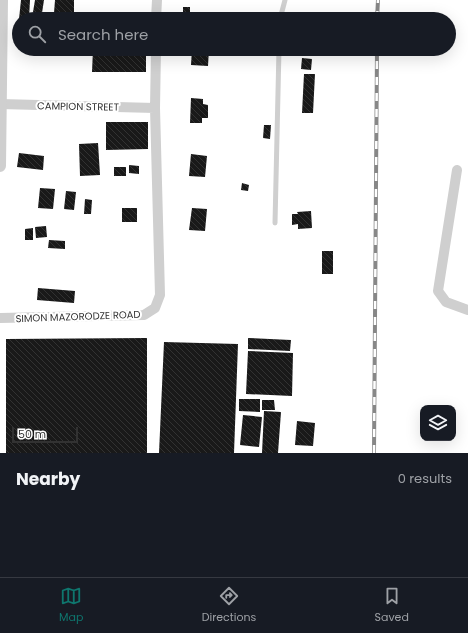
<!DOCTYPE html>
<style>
body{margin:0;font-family:Poppins,sans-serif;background:#242831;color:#f1f3f6}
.controls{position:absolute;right:12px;bottom:12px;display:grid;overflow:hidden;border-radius:8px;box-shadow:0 4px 16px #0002}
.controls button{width:36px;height:36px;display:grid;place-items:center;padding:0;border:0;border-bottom:1px solid #363941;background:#171b24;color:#f1f3f6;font:20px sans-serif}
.scale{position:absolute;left:12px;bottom:10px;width:66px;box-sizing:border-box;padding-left:4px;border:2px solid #323232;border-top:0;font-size:11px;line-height:14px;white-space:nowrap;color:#323232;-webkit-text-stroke:3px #fff;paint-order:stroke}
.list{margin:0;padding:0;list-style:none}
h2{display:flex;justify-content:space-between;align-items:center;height:52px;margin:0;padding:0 16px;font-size:17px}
h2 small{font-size:13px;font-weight:400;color:#9ea1a6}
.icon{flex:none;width:22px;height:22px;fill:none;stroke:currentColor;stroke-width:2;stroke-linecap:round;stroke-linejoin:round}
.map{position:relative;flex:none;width:468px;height:453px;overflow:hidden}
.search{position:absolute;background:#171b24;box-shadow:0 4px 16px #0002;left:12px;right:12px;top:12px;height:44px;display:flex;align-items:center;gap:10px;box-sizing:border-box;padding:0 14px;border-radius:22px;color:#9ea1a6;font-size:15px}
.sheet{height:124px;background:#171b24}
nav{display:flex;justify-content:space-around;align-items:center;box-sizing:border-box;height:56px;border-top:1px solid #363941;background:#171b24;font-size:11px;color:#9ea1a6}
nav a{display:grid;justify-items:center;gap:2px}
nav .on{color:#0f766e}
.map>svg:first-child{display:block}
.building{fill:url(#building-back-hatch)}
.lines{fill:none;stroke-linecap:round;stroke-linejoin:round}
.service{stroke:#cfcfcf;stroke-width:5}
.minor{stroke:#cfcfcf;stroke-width:10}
.tertiary{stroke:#cfcfcf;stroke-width:12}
.rail-casing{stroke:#878787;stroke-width:4}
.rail{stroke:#fff;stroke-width:2.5;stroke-dasharray:8;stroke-linecap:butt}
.labels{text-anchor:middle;stroke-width:4;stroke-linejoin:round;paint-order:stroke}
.street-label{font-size:10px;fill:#323232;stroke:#fff}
</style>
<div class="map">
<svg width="468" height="453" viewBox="0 0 468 453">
<defs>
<pattern id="building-back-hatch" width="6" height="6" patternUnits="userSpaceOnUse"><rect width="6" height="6" fill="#191919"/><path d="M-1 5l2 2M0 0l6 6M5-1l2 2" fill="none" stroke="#323232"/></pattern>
</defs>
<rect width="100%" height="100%" fill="#fff"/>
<path class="building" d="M21,0H30L29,19H19Z
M35,0H44L42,13L33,12Z
M55,0H74V13H54Z
M183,7H190V12L183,13Z
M87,12H102V19H87Z
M93,49H146V72H92Z
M192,49H209L208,66L191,65Z
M302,58L312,59L311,70L301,69Z
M304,74H315L313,113H302Z
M191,98L203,99V104L208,105V118H202V123H190Z
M106,122H148V149L106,150Z
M264,125H271L270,139L263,138Z
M98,143L100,175L80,176L79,144Z
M19,153L44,156L43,170L17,167Z
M191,154L207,156L205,177L189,176Z
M129,165L139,166V174L129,173Z
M114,167H126V176H114Z
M242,183L249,185L248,191L241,190Z
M40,188L55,189L53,209L38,208Z
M66,191L76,192L74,210L64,209Z
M85,199L92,200L91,214H84Z
M122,208H137V222H122Z
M192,208L207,209L205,231L189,230Z
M311,211L312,228L298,229V224L292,225V214H298L297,212Z
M46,226L47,237L36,238L35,227Z
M33,228V240H25V229Z
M49,240L65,241V249L48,248Z
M322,251H333V274H322Z
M38,288L75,291L74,303L37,300Z
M147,338V453H6V339Z
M248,338L291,340L290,351L248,349Z
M164,342L238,344L234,453H159Z
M248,351L293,353L292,396L246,394Z
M239,399H260V412L239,411Z
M262,400H274L275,410H262Z
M264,411L281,412L278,453H262Z
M243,415L262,417L259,447L240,445Z
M297,421L315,423L313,446L295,445Z"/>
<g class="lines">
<path class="service" d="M280,19L285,0
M275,223L279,49"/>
<path class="minor" d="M156,19L157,0
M0,104L155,108
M457,170L438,291L446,302L468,310
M0,318L144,315L155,308L160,295L155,108L156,49"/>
<path class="tertiary" d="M0,166L2,0"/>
<g class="rail-casing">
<path id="rail" d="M377,19L378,0
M374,453L377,49"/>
</g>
<use href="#rail" class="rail"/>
</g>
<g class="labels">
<g class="street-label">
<text transform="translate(78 106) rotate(1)" y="4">CAMPION STREET</text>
<text transform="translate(78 316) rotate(-2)" y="4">SIMON MAZORODZE ROAD</text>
</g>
</g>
</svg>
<div class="controls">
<button><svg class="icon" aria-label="layers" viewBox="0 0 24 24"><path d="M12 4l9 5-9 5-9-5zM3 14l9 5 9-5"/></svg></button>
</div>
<div class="scale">50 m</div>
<div class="search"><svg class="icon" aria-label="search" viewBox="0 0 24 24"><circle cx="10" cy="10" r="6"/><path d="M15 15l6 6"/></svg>Search here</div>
</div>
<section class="sheet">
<h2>Nearby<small>0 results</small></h2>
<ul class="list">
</ul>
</section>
<nav>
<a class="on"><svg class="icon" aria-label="map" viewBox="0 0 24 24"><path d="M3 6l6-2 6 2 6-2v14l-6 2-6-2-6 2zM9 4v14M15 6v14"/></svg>Map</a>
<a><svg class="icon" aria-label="directions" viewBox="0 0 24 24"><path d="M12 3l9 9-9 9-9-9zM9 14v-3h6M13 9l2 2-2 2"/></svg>Directions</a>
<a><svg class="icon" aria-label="saved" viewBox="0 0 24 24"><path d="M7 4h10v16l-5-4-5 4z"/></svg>Saved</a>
</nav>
